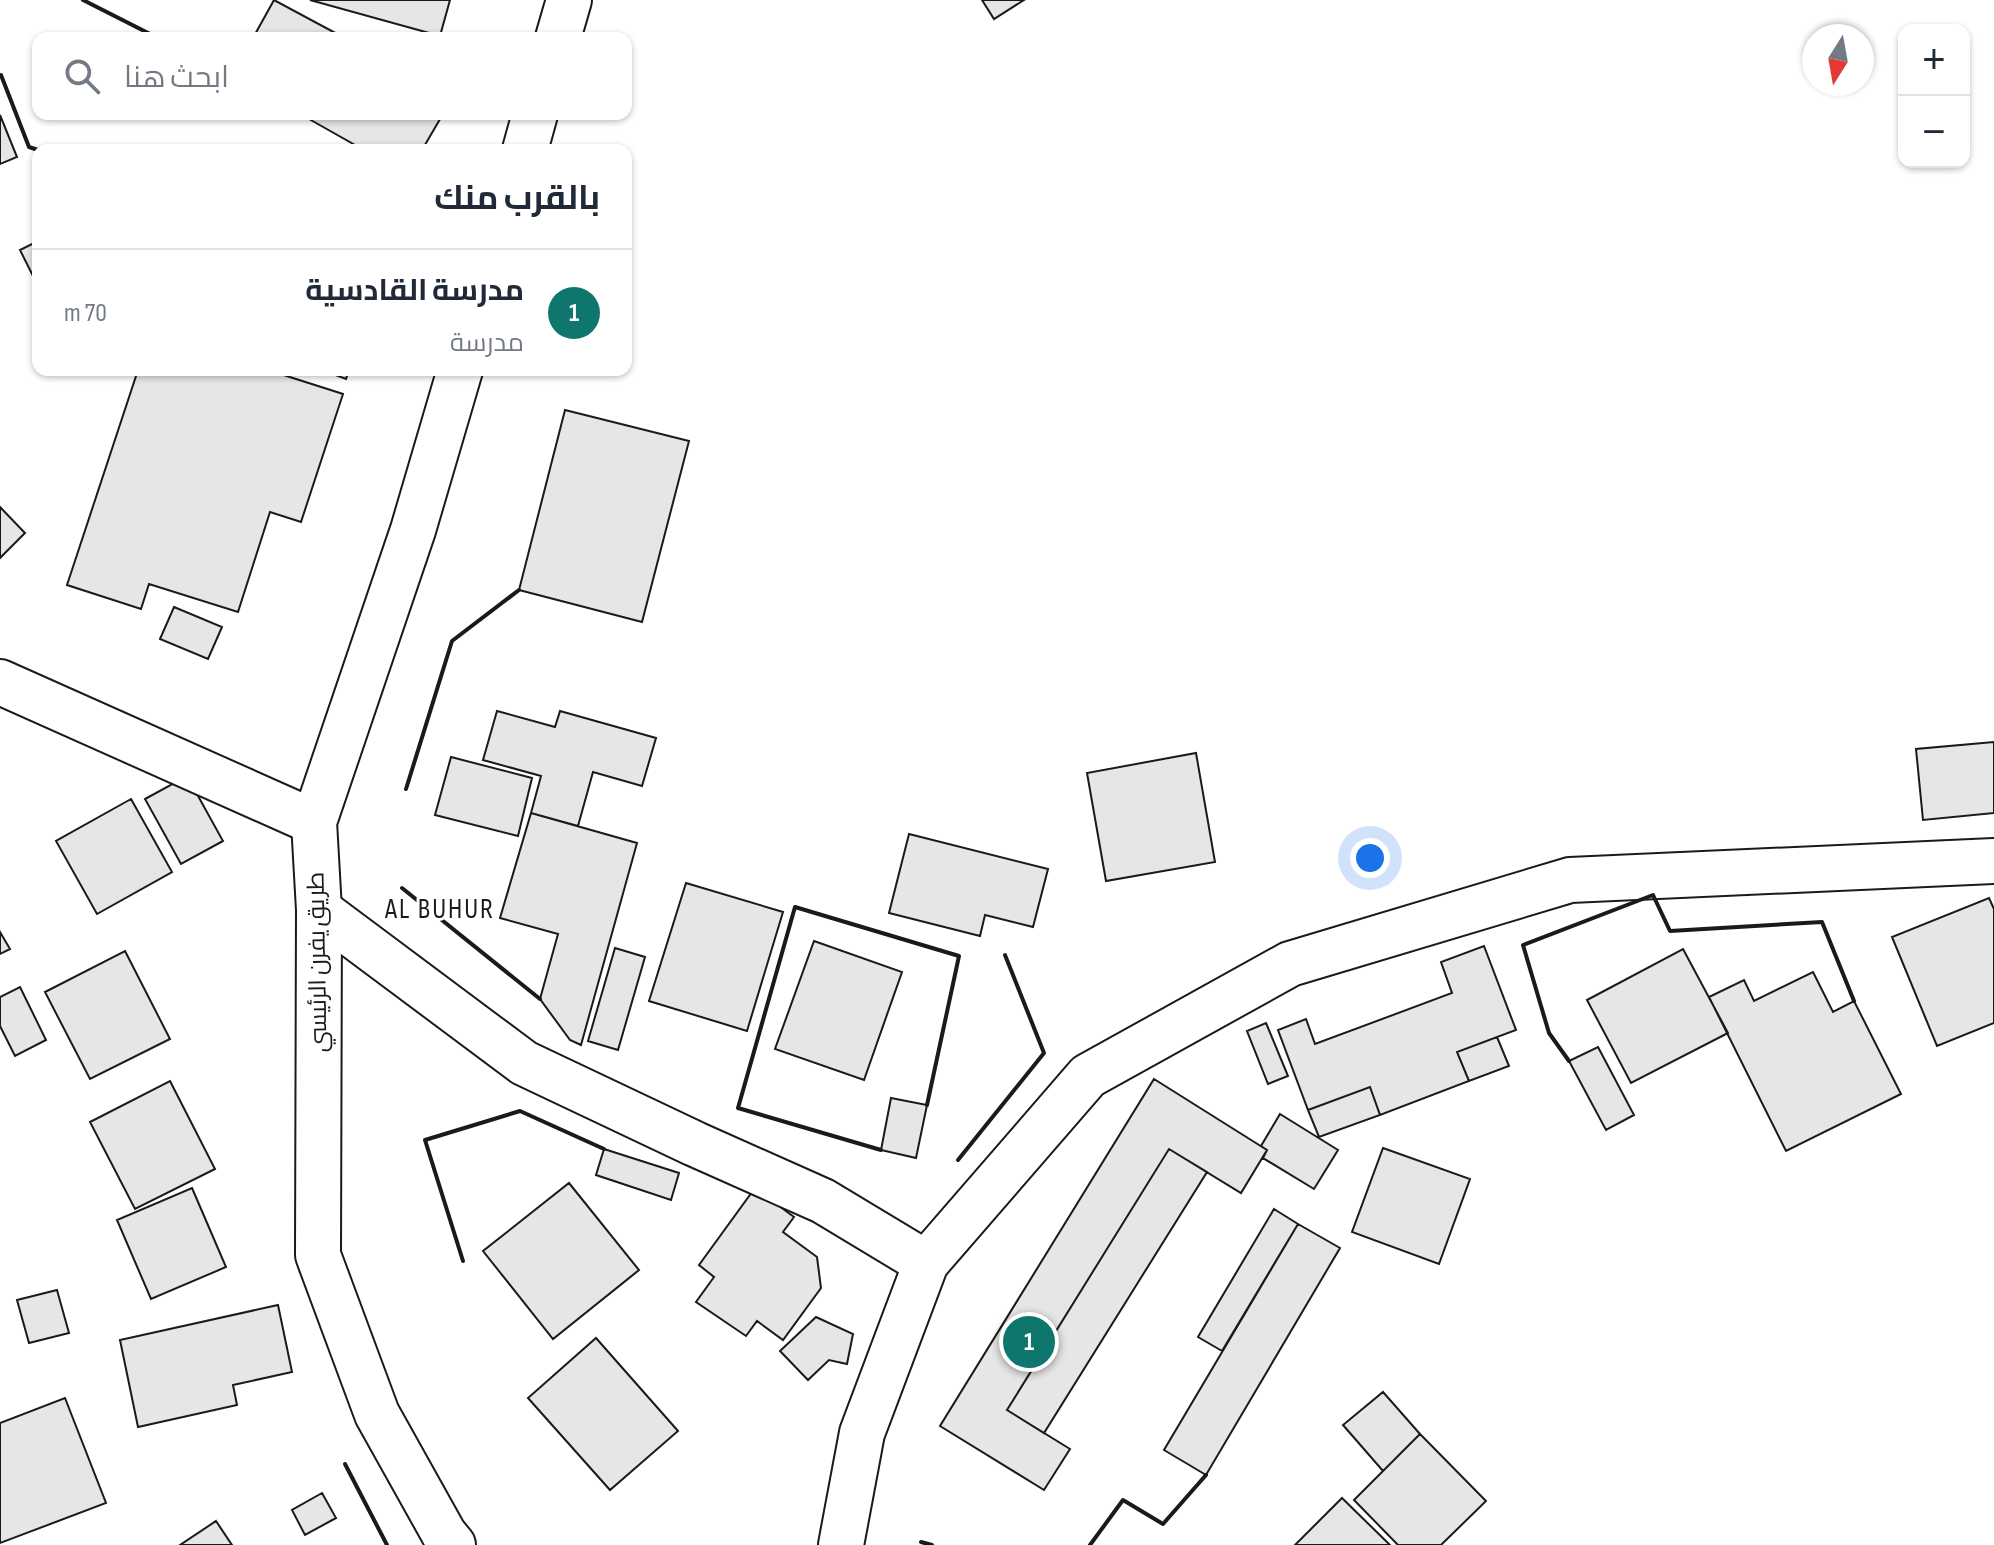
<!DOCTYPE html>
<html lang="ar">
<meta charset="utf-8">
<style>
body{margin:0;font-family:"Sofia Sans Condensed",Cairo,sans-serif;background:#f2f2f3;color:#1f2937;direction:rtl}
.controls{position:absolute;right:24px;top:24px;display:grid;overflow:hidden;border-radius:16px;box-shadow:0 2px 6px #0004}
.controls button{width:72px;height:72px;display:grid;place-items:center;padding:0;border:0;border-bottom:2px solid #e0e1e3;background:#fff;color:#1f2937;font:40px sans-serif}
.compass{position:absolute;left:1802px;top:24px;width:72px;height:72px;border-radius:50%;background:#fff;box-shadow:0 2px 6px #0004;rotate:191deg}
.you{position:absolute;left:1370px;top:858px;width:28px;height:28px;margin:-20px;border:6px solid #fff;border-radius:50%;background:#1a73e8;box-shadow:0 0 0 12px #1a73e833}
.badge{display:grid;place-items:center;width:52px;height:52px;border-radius:50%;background:#0f766e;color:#fff;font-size:26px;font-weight:700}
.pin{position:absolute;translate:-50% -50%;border:4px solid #fff;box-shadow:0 2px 8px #0006}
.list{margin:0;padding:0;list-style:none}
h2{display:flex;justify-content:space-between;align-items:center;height:104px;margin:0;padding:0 32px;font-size:34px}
h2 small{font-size:26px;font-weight:400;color:#747a83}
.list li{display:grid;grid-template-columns:52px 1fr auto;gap:24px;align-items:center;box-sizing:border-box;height:128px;padding:0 32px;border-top:2px solid #e0e1e3}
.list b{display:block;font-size:30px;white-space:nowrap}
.list p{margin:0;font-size:26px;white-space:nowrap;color:#747a83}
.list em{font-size:26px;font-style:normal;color:#747a83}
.icon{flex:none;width:44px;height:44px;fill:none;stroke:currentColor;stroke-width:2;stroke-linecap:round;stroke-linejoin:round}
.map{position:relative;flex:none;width:1994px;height:1545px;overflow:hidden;direction:ltr}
.search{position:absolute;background:#fff;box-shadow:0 2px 6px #0004;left:32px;top:32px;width:600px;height:88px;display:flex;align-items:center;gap:20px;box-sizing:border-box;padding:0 28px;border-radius:16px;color:#747a83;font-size:30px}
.panel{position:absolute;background:#fff;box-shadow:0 2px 6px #0004;left:32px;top:144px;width:600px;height:232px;border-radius:16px;direction:rtl}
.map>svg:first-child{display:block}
.building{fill:#e6e6e6;stroke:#1a1a1a;stroke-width:2}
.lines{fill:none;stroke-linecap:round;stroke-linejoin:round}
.street-casing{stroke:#1a1a1a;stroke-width:48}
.primary-casing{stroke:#1a1a1a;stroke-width:48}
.street{stroke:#fff;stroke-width:44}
.primary{stroke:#fff;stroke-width:44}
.wall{stroke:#1a1a1a;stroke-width:4}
.labels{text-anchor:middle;stroke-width:6;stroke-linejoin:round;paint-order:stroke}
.street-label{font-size:24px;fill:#1a1a1a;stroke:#fff}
.quarter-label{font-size:28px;letter-spacing:2px;fill:#1a1a1a;stroke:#fff}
</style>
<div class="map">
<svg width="1994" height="1545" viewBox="0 0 1994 1545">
<rect width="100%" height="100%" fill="#fff"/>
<path class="building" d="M274,0L341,36L340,38H253Z
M310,0H450L440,36Z
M982,0H1024L994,19Z
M312,114H443L422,150H364L309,119Z
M0,115L17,157L0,164Z
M38,241V286L20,250Z
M138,370H268L343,394L301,522L270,512L238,612L149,584L141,609L67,585Z
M322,370H349L346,379Z
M565,410L689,441L642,622L519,590Z
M0,507L25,533L0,558Z
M174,607L222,627L208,659L160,639Z
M497,711L555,727L560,711L656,738L642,786L593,772L578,826L531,813L541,776L483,760Z
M1994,742V813L1923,820L1916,749Z
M1196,753L1215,862L1106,881L1087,773Z
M451,757L532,778L518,836L435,815Z
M187,776L223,841L181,864L145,799Z
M131,799L172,872L97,914L56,841Z
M531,813L637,843L581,1045L570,1040L540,999L558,934L500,918Z
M909,834L1048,869L1033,927L985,915L980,936L889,913Z
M686,883L783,912L747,1031L649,1001Z
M1989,898L1994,909V1023L1937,1046L1892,937Z
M0,932L10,949L0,954Z
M814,941L902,972L864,1080L775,1049Z
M1484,946L1516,1030L1457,1052L1469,1081L1380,1115L1370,1087L1308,1110L1278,1030L1306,1019L1315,1044L1452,993L1441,962Z
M615,948L645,957L618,1050L588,1041Z
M1683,949L1728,1033L1631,1083L1587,1000Z
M125,951L170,1039L90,1079L45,992Z
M1813,972L1833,1012L1854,1001L1901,1094L1786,1151L1709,997L1744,980L1754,1001Z
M20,987L46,1040L15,1056L0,1026V997Z
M1266,1023L1288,1076L1268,1084L1247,1031Z
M1497,1037L1509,1066L1469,1081L1457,1052Z
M1598,1047L1634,1115L1606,1130L1569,1061Z
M1154,1079L1267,1150L1241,1193L1169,1149L1007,1410L1070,1449L1044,1490L940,1426Z
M170,1081L215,1169L135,1209L90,1122Z
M1370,1087L1380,1115L1319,1137L1308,1110Z
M891,1098L927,1105L916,1158L881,1150Z
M1280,1114L1338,1150L1314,1189L1263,1158L1267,1150L1261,1146Z
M1383,1148L1470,1179L1439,1264L1352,1232Z
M604,1149L679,1173L671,1200L596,1175Z
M1169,1149L1207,1172L1044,1433L1007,1410Z
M569,1183L639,1270L553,1339L483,1251Z
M192,1188L226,1267L151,1299L117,1220Z
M755,1188L794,1217L783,1232L817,1257L821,1288L783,1340L757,1321L746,1336L696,1302L714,1277L699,1265Z
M1274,1209L1298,1224L1222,1351L1198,1337Z
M1298,1224L1340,1248L1206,1475L1164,1450Z
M57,1290L69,1333L29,1343L17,1300Z
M278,1305L292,1372L233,1385L237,1405L138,1427L120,1340Z
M816,1317L853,1334L847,1364L829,1360L808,1380L780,1351Z
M596,1338L678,1431L610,1490L528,1398Z
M1383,1392L1420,1434L1383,1471L1343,1425Z
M65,1398L106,1503L0,1543V1423Z
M1420,1434L1486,1501L1441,1545H1398L1354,1500Z
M322,1493L336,1518L305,1535L292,1510Z
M1342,1498L1390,1545H1295Z
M216,1521L232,1545H180Z"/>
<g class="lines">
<g class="street-casing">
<path id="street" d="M0,682L314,822
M319,910L524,1063L695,1144L823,1201L926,1263
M841,1545L862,1433L926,1263L1088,1076L1290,964L1570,880L1994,861"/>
</g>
<g class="primary-casing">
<path id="primary" d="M558,38L569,0
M525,150L535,114
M453,1545L444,1534L377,1414L318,1255L319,910L314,822L413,530L460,370"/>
</g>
<use href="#street" class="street"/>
<use href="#primary" class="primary"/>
<path class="wall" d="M83,0L158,38
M0,76L1,75L29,147L38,150
M406,789L452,641L519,590
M402,888L540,999
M1569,1061L1549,1033L1523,945L1653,895L1670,931L1822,922L1854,1001
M881,1150L738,1108L795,907L959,956L927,1105
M958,1160L1044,1053L1005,955
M463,1261L425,1140L520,1111L604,1149
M345,1464L387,1545
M921,1542L932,1545
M1090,1545L1123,1500L1163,1524L1206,1475"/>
</g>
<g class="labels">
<g class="street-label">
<text transform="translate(317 962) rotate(-91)" y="8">طريق يفرن الرئيسي</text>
</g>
<g class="quarter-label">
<text x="440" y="918">AL BUHUR</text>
</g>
</g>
</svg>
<div class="controls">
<button>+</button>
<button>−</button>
</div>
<svg class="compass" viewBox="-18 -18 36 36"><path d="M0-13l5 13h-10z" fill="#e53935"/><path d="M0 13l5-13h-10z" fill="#747a83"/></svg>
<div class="you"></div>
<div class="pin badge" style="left:1029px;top:1342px">1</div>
<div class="search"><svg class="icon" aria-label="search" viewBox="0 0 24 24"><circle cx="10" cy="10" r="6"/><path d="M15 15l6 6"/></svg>ابحث هنا</div>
<section class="panel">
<h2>بالقرب منك<small></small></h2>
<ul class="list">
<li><span class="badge">1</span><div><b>مدرسة القادسية</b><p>مدرسة</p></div><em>70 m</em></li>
</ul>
</section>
</div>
